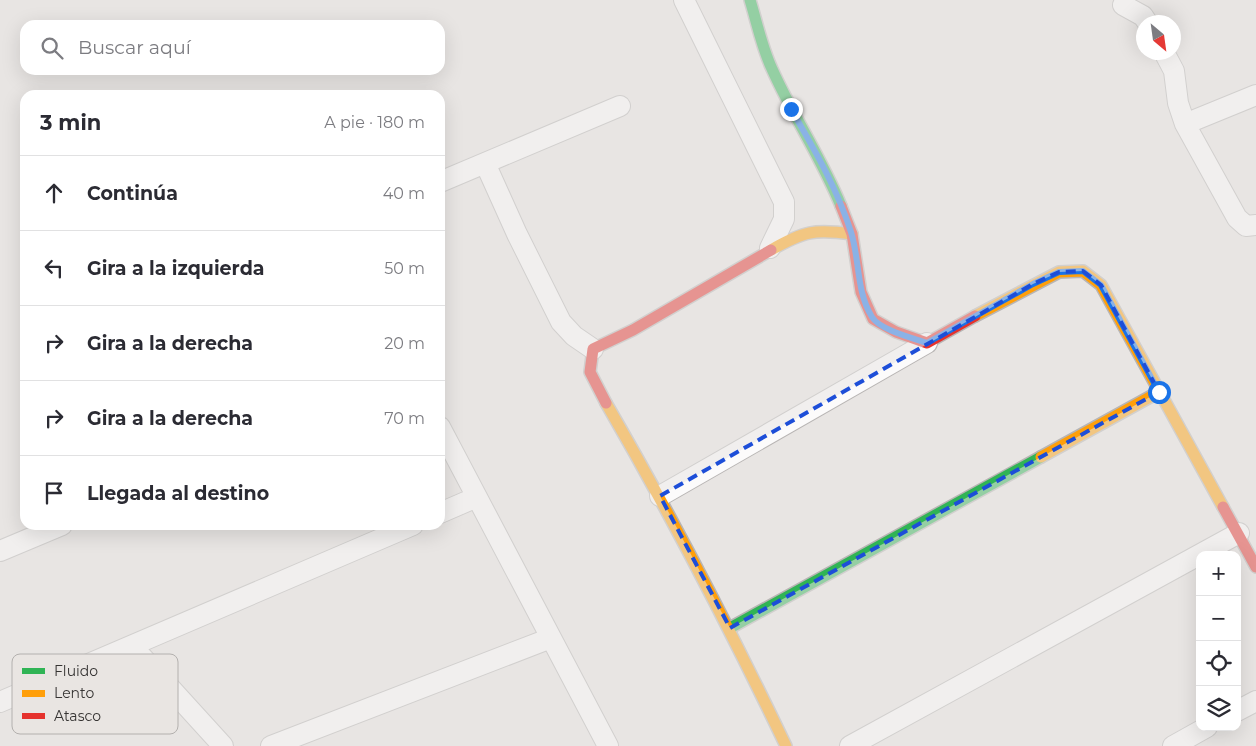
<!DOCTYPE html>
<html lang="es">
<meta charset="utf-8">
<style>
body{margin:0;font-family:Montserrat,sans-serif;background:#f2f2f3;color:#2b2b33}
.controls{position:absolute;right:15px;bottom:15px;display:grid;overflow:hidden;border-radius:10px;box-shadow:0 5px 20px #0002}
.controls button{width:45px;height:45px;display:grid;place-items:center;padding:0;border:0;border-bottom:1px solid #e1e1e2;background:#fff;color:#2b2b33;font:25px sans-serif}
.compass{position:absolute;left:1136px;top:15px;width:45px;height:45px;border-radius:50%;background:#fff;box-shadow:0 5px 20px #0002;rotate:151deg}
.stop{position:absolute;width:15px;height:15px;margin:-11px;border:4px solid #1a73e8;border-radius:50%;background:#fff}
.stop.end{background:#1a73e8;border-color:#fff;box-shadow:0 1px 5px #0008}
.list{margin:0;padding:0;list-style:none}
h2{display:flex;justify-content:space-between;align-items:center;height:65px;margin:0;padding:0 20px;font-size:21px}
h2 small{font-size:16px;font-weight:400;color:#7c7c81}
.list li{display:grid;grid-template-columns:32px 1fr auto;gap:15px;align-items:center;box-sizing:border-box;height:75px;padding:0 20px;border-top:1px solid #e1e1e2}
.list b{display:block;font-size:19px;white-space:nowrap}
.list em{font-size:16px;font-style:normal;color:#7c7c81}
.icon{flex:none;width:28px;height:28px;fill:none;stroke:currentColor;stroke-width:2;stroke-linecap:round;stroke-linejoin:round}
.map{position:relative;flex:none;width:1256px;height:746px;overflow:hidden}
.search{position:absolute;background:#fff;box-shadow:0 5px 20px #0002;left:20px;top:20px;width:425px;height:55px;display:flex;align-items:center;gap:12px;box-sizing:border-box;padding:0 18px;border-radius:15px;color:#7c7c81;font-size:19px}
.panel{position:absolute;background:#fff;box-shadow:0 5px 20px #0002;left:20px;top:90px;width:425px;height:440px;border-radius:15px}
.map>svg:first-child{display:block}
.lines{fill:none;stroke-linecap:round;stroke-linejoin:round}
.street-casing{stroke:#b8b5b4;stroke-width:22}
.fast-casing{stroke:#b8b5b4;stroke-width:14}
.slow-casing{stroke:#b8b5b4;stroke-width:14}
.jam-casing{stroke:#b8b5b4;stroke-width:14}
.street{stroke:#fcfbfb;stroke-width:20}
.fast{stroke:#30b455;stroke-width:11}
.slow{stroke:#ff9f0a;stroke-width:11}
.jam{stroke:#e5322d;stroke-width:11}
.route{stroke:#1a73e8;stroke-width:6}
.marked{fill:none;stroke:#1d4ed8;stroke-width:4;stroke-dasharray:10 6;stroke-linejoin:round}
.key{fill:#e9e5e2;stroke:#b3b0ae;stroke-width:1}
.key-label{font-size:14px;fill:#363433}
</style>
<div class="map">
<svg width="1256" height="746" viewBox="0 0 1256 746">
<rect width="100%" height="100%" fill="#e8e5e3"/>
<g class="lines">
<g class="street-casing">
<path id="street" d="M684,0L784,202V219L770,248
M1123,5L1143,16L1147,22
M1164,52L1174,71L1178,103L1185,124L1237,218L1246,226L1256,225
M1185,124L1256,95
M485,163L517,234L561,322L574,336L593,349
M440,182L620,106
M440,427L608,746
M660,496L927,343
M440,513L477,497
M0,551L62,525
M132,646L223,746
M0,702L413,525
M1237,711L1256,701
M271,746L551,638
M850,746L1239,533
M1173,746L1207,727"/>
</g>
<g class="fast-casing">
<path id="fast" d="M750,0C757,23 762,48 772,69C793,116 822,159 841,206
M730,628L1041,457"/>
</g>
<g class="slow-casing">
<path id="slow" d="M771,250C804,231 814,229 852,234
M975,316L1059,272L1083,271L1101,285L1223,507
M606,403C671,515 730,629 786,746
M1041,457L1159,392"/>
</g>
<g class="jam-casing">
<path id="jam" d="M841,206L852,234L861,292L873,319L896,332L927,343L975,316
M606,403L590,372L593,349L633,330L771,250
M1223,507L1256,567"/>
</g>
<use href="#street" class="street"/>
<use href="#fast" class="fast"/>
<use href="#slow" class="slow"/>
<use href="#jam" class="jam"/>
</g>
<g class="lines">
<path class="route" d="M791,109C814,149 837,188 851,232C860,261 856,291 872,317C880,330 913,338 927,343L1033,284L1059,272L1083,271L1101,285L1159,392"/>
</g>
<path d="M0 0H1256V746H0ZM1083,271L1101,285L1159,392L730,628L660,496L1033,284L1059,272Z" fill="#e8e5e3" fill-opacity=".55" fill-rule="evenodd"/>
<path class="marked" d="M1083,271L1101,285L1159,392L730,628L660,496L1033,284L1059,272Z"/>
<rect x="12" y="654" width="166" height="80" rx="8" class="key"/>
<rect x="22" y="668" width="23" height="6" fill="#30b455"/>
<rect x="22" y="690" width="23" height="7" fill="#ff9f0a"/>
<rect x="22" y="713" width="23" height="6" fill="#e5322d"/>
<g class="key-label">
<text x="54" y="676">Fluido</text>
<text x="54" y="698">Lento</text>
<text x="54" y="721">Atasco</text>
</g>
</svg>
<div class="controls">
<button>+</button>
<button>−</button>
<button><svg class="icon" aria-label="locate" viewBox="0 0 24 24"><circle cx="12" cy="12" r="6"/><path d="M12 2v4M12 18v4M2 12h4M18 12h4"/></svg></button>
<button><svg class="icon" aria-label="layers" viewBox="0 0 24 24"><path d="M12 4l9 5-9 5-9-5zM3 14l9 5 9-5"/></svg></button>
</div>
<svg class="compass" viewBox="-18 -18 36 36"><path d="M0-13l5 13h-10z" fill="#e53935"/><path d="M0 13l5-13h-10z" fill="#7c7c81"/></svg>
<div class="stop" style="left:1159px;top:392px"></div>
<div class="stop end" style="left:791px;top:109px"></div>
<div class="search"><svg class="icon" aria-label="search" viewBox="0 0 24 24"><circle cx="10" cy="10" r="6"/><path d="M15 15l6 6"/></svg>Buscar aquí</div>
<section class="panel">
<h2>3 min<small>A pie · 180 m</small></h2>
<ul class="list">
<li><svg class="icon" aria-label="ahead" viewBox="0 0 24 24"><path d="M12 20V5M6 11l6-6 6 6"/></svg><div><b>Continúa</b></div><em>40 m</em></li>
<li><svg class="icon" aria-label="left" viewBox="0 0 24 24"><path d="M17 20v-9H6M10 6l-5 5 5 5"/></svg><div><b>Gira a la izquierda</b></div><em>50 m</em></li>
<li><svg class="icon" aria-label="right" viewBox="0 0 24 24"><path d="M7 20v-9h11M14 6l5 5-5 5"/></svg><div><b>Gira a la derecha</b></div><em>20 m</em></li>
<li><svg class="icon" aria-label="right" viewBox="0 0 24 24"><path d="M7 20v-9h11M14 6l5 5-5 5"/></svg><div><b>Gira a la derecha</b></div><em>70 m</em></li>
<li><svg class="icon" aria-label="arrive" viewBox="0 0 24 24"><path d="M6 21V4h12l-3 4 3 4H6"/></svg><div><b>Llegada al destino</b></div></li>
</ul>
</section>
</div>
